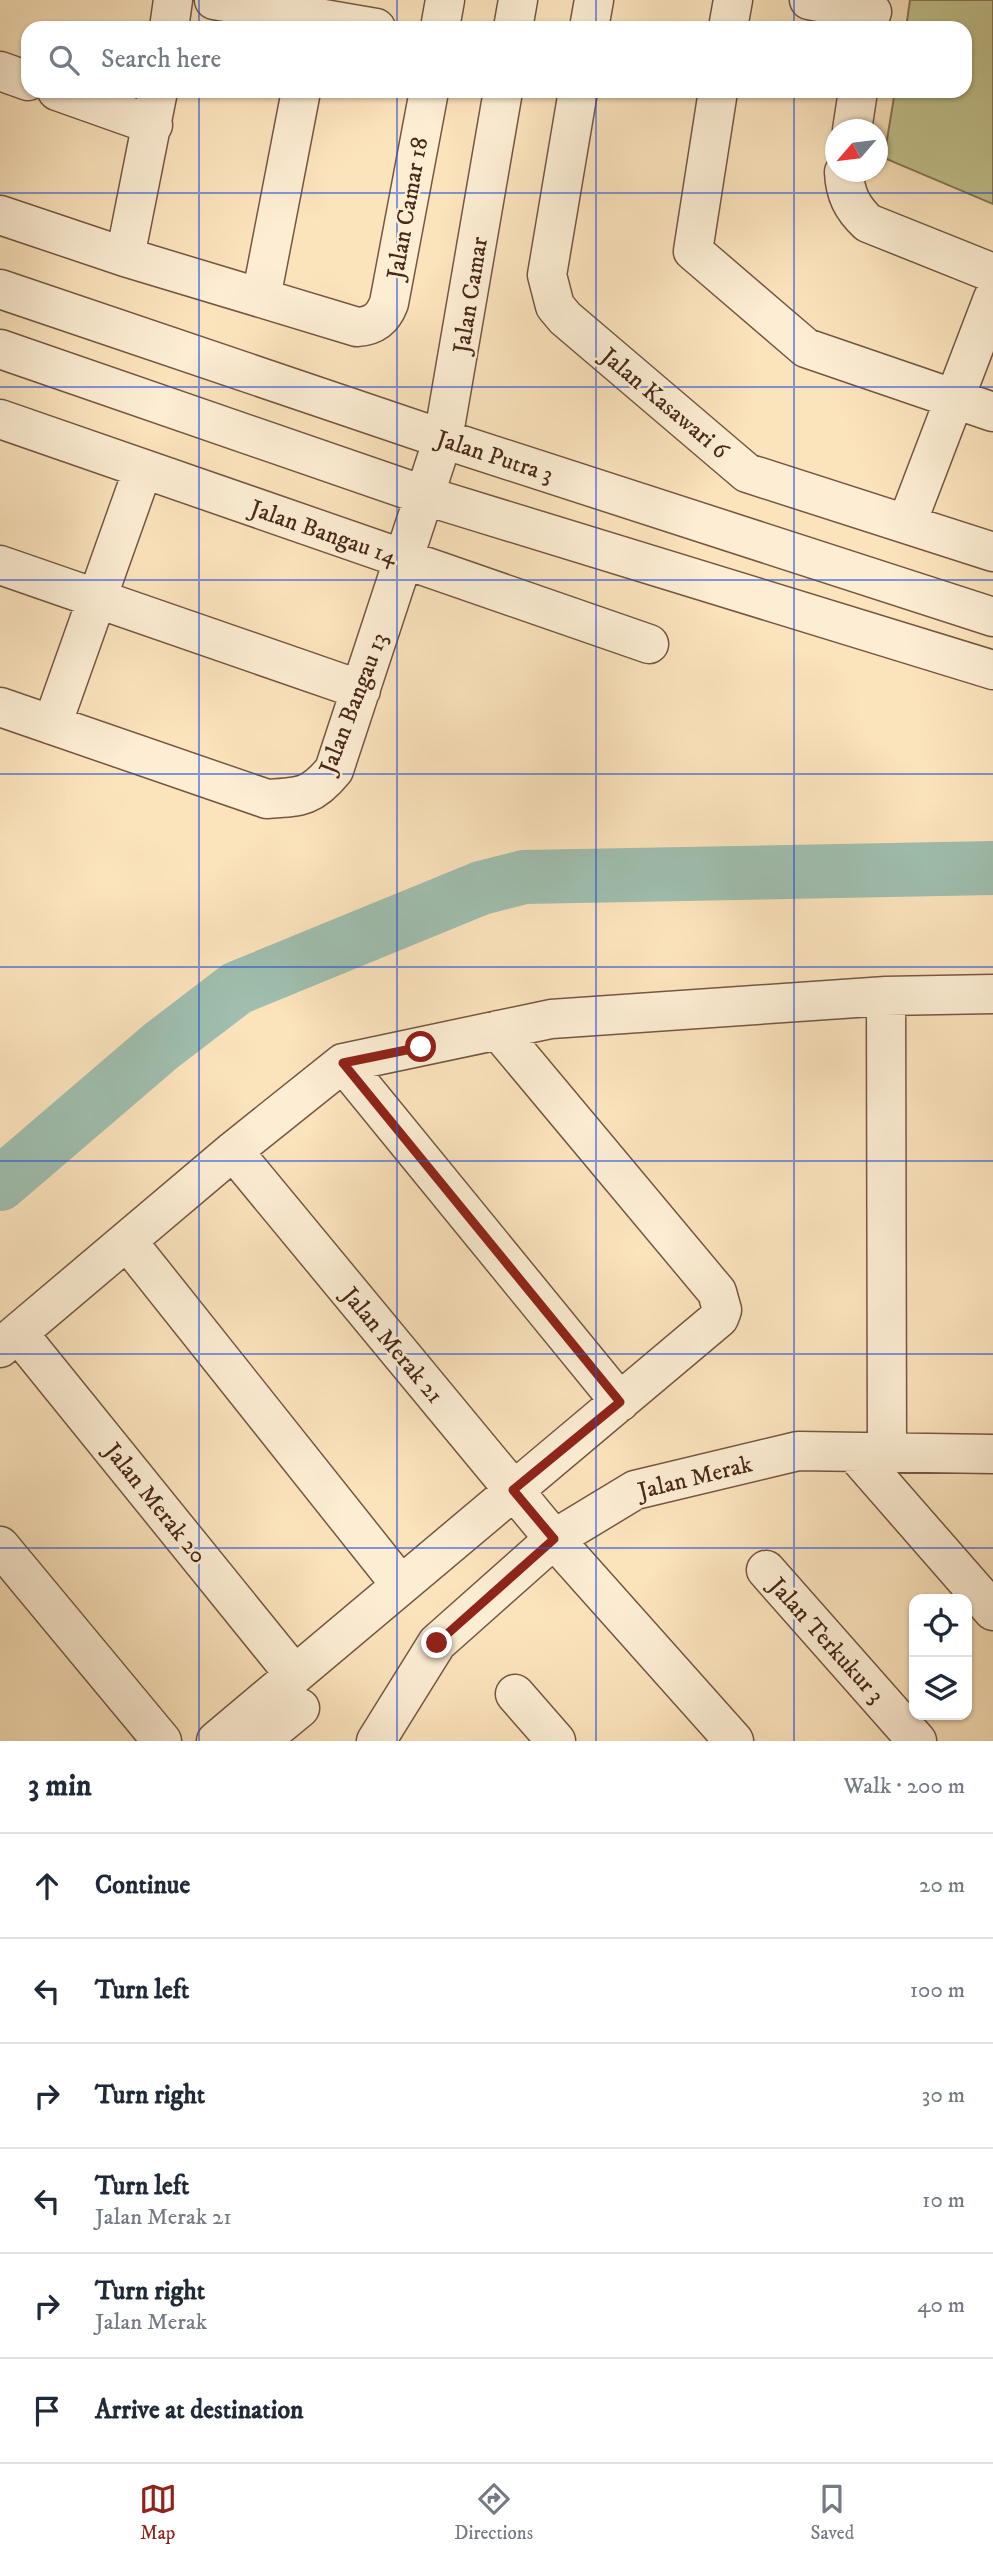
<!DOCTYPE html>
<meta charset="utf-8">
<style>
body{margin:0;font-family:"IM FELL DW Pica",serif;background:#f2f2f3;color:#1f2937}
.controls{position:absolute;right:21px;bottom:21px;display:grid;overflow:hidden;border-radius:14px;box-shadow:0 2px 5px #0004}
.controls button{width:63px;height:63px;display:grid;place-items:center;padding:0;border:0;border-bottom:2px solid #e0e1e3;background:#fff;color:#1f2937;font:35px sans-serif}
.compass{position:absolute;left:825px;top:119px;width:63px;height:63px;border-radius:50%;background:#fff;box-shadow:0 2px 5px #0004;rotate:242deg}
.stop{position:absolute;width:21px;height:21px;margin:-16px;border:5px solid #8f2418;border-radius:50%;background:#fff}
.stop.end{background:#8f2418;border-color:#fff;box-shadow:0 2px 7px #0008}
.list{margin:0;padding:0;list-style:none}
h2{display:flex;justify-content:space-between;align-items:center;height:91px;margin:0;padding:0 28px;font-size:30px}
h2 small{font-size:23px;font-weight:400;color:#747a83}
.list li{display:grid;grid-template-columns:46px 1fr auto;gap:21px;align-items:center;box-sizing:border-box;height:105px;padding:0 28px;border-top:2px solid #e0e1e3}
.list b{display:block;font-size:26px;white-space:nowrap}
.list p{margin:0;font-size:23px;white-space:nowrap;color:#747a83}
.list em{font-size:23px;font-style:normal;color:#747a83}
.icon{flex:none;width:38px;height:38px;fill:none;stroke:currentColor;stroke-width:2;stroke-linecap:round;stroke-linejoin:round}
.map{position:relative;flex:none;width:993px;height:1741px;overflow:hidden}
.search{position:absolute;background:#fff;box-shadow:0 2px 5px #0004;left:21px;right:21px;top:21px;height:77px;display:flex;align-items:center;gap:18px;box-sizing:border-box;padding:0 24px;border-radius:21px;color:#747a83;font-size:26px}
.sheet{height:721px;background:#fff}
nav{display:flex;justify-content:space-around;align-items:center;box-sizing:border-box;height:98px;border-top:2px solid #e0e1e3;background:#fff;font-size:19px;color:#747a83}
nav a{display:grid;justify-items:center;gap:4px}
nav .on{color:#8f2418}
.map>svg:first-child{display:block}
.green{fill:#c2c38e;stroke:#857654;stroke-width:2}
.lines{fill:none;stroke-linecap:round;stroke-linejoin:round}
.river{stroke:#9fbeae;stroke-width:54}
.minor-casing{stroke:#755742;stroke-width:41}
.minor{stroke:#fcedd3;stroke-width:38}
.route{stroke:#8f2418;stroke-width:9}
.grid{fill:none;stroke:#1d4ed8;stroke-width:2;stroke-opacity:0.55}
.labels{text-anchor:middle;stroke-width:5;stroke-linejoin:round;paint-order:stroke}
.street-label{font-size:24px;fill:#482819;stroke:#fcedd3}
</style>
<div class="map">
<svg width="993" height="1741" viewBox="0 0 993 1741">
<rect width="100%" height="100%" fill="#fbe3bc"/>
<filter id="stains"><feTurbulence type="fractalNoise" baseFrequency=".00286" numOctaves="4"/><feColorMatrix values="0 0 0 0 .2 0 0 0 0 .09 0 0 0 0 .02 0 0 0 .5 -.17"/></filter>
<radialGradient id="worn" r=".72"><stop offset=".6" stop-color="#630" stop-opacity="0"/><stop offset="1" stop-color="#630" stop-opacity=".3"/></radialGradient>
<path class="green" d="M910,0H993V204L884,158L895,91H965V28H906Z"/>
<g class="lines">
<path class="river" d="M0,1184L161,1046L237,988L481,888L524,877L993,868"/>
<g class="minor-casing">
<path id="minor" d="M214,0L376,28
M809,0L872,12
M169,28L173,0
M440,28L445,0
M513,28L518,0
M589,28L594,0
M728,28L733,0
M0,71L28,81
M57,91L153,125
M578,91L547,275L555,306L565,318L747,473L993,552
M718,91L693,251L806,348L993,412
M852,130L858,91
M844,172C845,194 852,208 868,223L993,273
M0,215L125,257L357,327C374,326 383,319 389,303L429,91
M125,257L158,91
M0,289L443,439L993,617
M261,298L301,91
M0,349L426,496L993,670
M0,419L649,644
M907,523L993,298
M0,565L361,690
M0,707L267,799C301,797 312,797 334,770L443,439L503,91
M52,725L143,469
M886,996L887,1454
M343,1063L620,1402
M233,1151L554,1539L734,1741
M127,1241L400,1584
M18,1333L294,1674
M0,1348L233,1151L343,1063L551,1019L886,996L993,994
M855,1453L993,1611
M0,1546L162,1741
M766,1570L917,1741
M515,1694L556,1741
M216,1741L719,1318L722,1310L717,1292L498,1030
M260,1741L300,1708
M376,1741L437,1643L554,1539L635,1490L798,1451L993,1454"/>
</g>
<use href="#minor" class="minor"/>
</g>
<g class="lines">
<path class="route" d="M421,1047L343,1063L620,1402L513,1490L554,1539L437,1643"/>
</g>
<path class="grid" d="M199,0V28M397,0V28M596,0V28M794,0V28M199,91V1741M397,91V1741M596,91V1741M794,91V1741M0,193H993M0,387H993M0,580H993M0,774H993M0,967H993M0,1161H993M0,1354H993M0,1548H993"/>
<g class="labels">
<g class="street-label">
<text transform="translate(407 208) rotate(-80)" y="8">Jalan Camar 18</text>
<text transform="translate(470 295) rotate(-81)" y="8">Jalan Camar</text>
<text transform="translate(665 403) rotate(40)" y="8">Jalan Kasawari 6</text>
<text transform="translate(495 456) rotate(18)" y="8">Jalan Putra 3</text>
<text transform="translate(324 532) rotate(19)" y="8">Jalan Bangau 14</text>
<text transform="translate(353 703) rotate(-69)" y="8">Jalan Bangau 13</text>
<text transform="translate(393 1345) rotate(50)" y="8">Jalan Merak 21</text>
<text transform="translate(695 1477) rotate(-14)" y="8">Jalan Merak</text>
<text transform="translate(156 1503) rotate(51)" y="8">Jalan Merak 20</text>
<text transform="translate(827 1640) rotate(48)" y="8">Jalan Terkukur 3</text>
</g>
</g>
<rect width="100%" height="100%" filter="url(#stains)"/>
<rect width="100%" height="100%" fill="url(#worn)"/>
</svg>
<div class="controls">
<button><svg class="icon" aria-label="locate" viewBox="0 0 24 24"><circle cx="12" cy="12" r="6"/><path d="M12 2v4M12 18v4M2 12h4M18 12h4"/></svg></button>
<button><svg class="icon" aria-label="layers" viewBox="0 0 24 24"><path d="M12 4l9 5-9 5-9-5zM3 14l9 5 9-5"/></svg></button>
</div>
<svg class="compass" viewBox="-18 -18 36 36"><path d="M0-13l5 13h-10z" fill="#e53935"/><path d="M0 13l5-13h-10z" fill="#747a83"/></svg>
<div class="stop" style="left:421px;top:1047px"></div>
<div class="stop end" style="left:437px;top:1643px"></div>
<div class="search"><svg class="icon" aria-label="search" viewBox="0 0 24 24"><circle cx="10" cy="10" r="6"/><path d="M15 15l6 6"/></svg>Search here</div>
</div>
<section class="sheet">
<h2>3 min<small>Walk · 200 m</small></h2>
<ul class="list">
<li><svg class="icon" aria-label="ahead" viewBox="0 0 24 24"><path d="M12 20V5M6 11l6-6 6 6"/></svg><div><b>Continue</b></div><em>20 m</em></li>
<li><svg class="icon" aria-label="left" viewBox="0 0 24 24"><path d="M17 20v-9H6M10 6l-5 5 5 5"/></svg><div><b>Turn left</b></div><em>100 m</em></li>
<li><svg class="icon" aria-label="right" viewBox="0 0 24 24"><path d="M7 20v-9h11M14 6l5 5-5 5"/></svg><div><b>Turn right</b></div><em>30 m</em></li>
<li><svg class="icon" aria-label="left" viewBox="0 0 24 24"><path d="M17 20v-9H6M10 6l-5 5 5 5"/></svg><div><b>Turn left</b><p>Jalan Merak 21</p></div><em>10 m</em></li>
<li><svg class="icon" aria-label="right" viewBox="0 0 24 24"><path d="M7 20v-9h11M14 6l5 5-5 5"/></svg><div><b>Turn right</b><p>Jalan Merak</p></div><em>40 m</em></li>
<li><svg class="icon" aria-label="arrive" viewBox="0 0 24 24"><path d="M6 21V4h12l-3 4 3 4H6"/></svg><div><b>Arrive at destination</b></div></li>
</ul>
</section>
<nav>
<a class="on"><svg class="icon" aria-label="map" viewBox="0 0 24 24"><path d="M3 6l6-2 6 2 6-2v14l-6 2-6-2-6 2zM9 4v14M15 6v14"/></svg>Map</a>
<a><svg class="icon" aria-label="directions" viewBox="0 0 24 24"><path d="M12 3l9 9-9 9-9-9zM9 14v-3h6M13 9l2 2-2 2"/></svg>Directions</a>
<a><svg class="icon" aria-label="saved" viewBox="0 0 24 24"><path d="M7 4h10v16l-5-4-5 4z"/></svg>Saved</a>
</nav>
